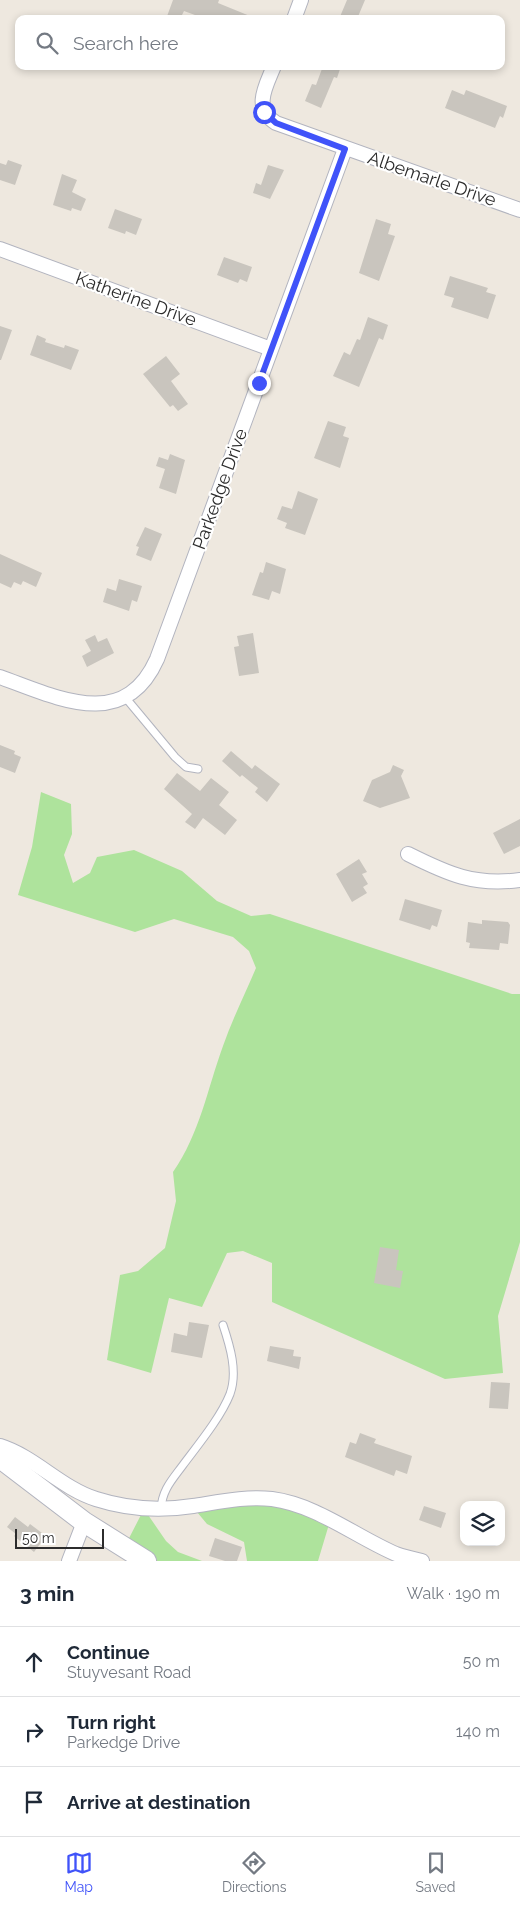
<!DOCTYPE html>
<meta charset="utf-8">
<style>
body{margin:0;font-family:Raleway,sans-serif;background:#f6f6f7;color:#1f2937}
.controls{position:absolute;right:15px;bottom:15px;display:grid;overflow:hidden;border-radius:10px;box-shadow:0 2px 8px #0003}
.controls button{width:45px;height:45px;display:grid;place-items:center;padding:0;border:0;border-bottom:1px solid #e0e1e3;background:#fff;color:#1f2937;font:25px sans-serif}
.scale{position:absolute;left:15px;bottom:12px;width:89px;box-sizing:border-box;padding-left:5px;border:2px solid #2c2c2c;border-top:0;font-size:14px;line-height:18px;white-space:nowrap;color:#2c2c2c;-webkit-text-stroke:4px #fff;paint-order:stroke}
.stop{position:absolute;width:15px;height:15px;margin:-11px;border:4px solid #4053f9;border-radius:50%;background:#fff}
.stop.end{background:#4053f9;border-color:#fff;box-shadow:0 1px 5px #0008}
.list{margin:0;padding:0;list-style:none}
h2{display:flex;justify-content:space-between;align-items:center;height:65px;margin:0;padding:0 20px;font-size:21px}
h2 small{font-size:16px;font-weight:400;color:#747a83}
.list li{display:grid;grid-template-columns:32px 1fr auto;gap:15px;align-items:center;box-sizing:border-box;height:70px;padding:0 20px;border-top:1px solid #e0e1e3}
.list b{display:block;font-size:19px;white-space:nowrap}
.list p{margin:0;font-size:16px;white-space:nowrap;color:#747a83}
.list em{font-size:16px;font-style:normal;color:#747a83}
.icon{flex:none;width:28px;height:28px;fill:none;stroke:currentColor;stroke-width:2;stroke-linecap:round;stroke-linejoin:round}
.map{position:relative;flex:none;width:520px;height:1561px;overflow:hidden}
.search{position:absolute;background:#fff;box-shadow:0 2px 8px #0003;left:15px;right:15px;top:15px;height:55px;display:flex;align-items:center;gap:12px;box-sizing:border-box;padding:0 18px;border-radius:10px;color:#747a83;font-size:19px}
.sheet{height:275px;background:#fff}
nav{display:flex;justify-content:space-around;align-items:center;box-sizing:border-box;height:70px;border-top:1px solid #e0e1e3;background:#fff;font-size:14px;color:#747a83}
nav a{display:grid;justify-items:center;gap:2px}
nav .on{color:#4053f9}
.map>svg:first-child{display:block}
.green{fill:#aee39c}
.building{fill:#c9c5be}
.lines{fill:none;stroke-linecap:round;stroke-linejoin:round}
.lane-casing{stroke:#b2b4bf;stroke-width:9}
.street-casing{stroke:#b2b4bf;stroke-width:16}
.secondary-casing{stroke:#b2b4bf;stroke-width:22}
.lane{stroke:#fff;stroke-width:7}
.street{stroke:#fff;stroke-width:14}
.secondary{stroke:#fff;stroke-width:20}
.route{stroke:#4053f9;stroke-width:6}
.labels{text-anchor:middle;stroke-width:4.5;stroke-linejoin:round;paint-order:stroke}
.street-label{font-size:18px;fill:#2c2c2c;stroke:#fff}
</style>
<div class="map">
<svg width="520" height="1561" viewBox="0 0 520 1561">
<rect width="100%" height="100%" fill="#eee8df"/>
<path class="green" d="M41,792L71,804L72,834L64,855L73,883L90,873L97,857L134,850L182,871L217,901L251,916L270,914L512,994H520V1242L498,1316L503,1373L445,1379L272,1302V1263L243,1251L227,1253L202,1307L169,1298L151,1373L107,1360L120,1275L138,1271L165,1248L176,1201L173,1172C200,1133 207,1090 223,1046C232,1020 245,994 256,968L249,951L233,937L174,919L135,932L18,895L32,847Z
M258,1498L330,1521L318,1561H247L244,1542L207,1524L192,1506Z
M144,1509L166,1541L178,1552L202,1561H146L124,1548Z"/>
<path class="building" d="M173,0H219L218,3L257,19H206L184,11L180,19H166Z
M347,0H365L357,19H339Z
M323,66H341L337,78L334,77L321,108L305,101L312,84L316,85Z
M452,90L464,95L466,90L507,106L503,118L500,116L495,128L445,108Z
M8,160L22,165L15,185L0,180V163L6,165Z
M268,165L284,170L270,199L253,193L256,183L261,185Z
M62,174L77,180L72,192L86,199L81,211L72,208L71,211L53,205Z
M115,209L142,219L136,235L126,231L125,234L108,228Z
M376,219L391,224L388,234L395,236L379,281L359,273Z
M224,257L252,267L247,282L240,279L238,283L217,275Z
M450,276L488,288L486,292L496,295L488,319L451,307L454,298L444,295Z
M368,317L388,325L383,340L379,338L359,387L333,376L344,352L350,355L357,339L360,340Z
M0,326L12,330L1,360H0Z
M37,335L46,339L45,342L64,348L65,345L79,350L71,370L30,355Z
M166,356L180,374L171,381L188,404L178,411L173,405L170,407L143,374Z
M328,421L346,427L343,436L349,438L340,468L314,458Z
M170,454L185,460L176,494L159,488L165,469L156,466L159,457L168,460Z
M298,491L318,499L305,535L285,528L287,523L277,519L282,506L292,509Z
M145,527L162,534L151,561L136,555L139,547L136,546Z
M0,554L42,573L36,587L23,581L21,585L14,582L11,588L0,583Z
M266,562L286,569L280,594L272,591L269,600L252,595L260,572L263,573Z
M119,579L142,586L137,602L132,600L129,611L103,602L107,588L116,591Z
M253,633L259,673L239,676L234,647L239,646L237,636Z
M95,635L98,642L107,638L114,653L87,667L82,656L91,651L85,640Z
M0,745L15,751L14,754L21,757L15,773L0,767Z
M231,751L252,769L255,765L280,784L267,802L255,792L258,788L242,775L240,777L222,761Z
M393,765L404,770L401,776L410,798L380,808L363,801L372,780L390,772Z
M177,773L200,791L211,778L229,792L219,805L237,820L225,835L203,818L195,829L185,822L192,814L164,789Z
M520,819V846L504,854L493,833Z
M359,859L367,872L362,874L368,884L363,887L367,893L352,902L336,874Z
M405,899L442,910L437,927L432,925L430,930L399,920Z
M482,920L508,922L510,925L508,944L500,943L499,950L469,948L470,943L466,942L468,922L482,924Z
M380,1247L399,1250L396,1270L403,1271L400,1288L374,1283Z
M189,1322L209,1325L202,1358L171,1352L174,1333L187,1336Z
M270,1346L294,1350L293,1356L301,1357L299,1369L267,1361Z
M491,1382L510,1383L508,1409L489,1408Z
M360,1433L376,1439L374,1443L412,1456L407,1474L396,1470L394,1476L345,1457L350,1442L356,1444Z
M424,1506L446,1513L441,1528L419,1520Z
M15,1517L28,1527L30,1524L46,1536L34,1552L14,1536L16,1534L7,1527Z
M215,1538L242,1547L237,1561H225L209,1556Z"/>
<g class="lines">
<g class="lane-casing">
<path id="lane" d="M125,697L175,757L186,767L198,769
M161,1509C162,1490 172,1480 183,1465C198,1445 221,1417 230,1394C238,1372 230,1346 223,1325"/>
</g>
<g class="street-casing">
<path id="street" d="M294,19L301,0
M274,66C266,86 252,108 276,123L520,210
M0,249L271,349
M0,677C56,697 124,733 157,659L345,149
M408,854C448,874 474,886 520,880
M0,1446C35,1457 61,1488 96,1499C127,1509 161,1511 193,1506C219,1502 246,1496 272,1499C317,1505 356,1537 396,1554C404,1557 413,1559 422,1561
M69,1561L84,1522"/>
</g>
<g class="secondary-casing">
<path id="secondary" d="M0,1458L84,1522L146,1561"/>
</g>
<use href="#lane" class="lane"/>
<use href="#street" class="street"/>
<use href="#secondary" class="secondary"/>
</g>
<g class="lines">
<path class="route" d="M259,383L345,149L276,123L264,112"/>
</g>
<g class="labels">
<g class="street-label">
<text transform="translate(432 179) rotate(19)" y="6">Albemarle Drive</text>
<text transform="translate(136 299) rotate(20)" y="6">Katherine Drive</text>
<text transform="translate(220 489) rotate(-70)" y="6">Parkedge Drive</text>
</g>
</g>
</svg>
<div class="controls">
<button><svg class="icon" aria-label="layers" viewBox="0 0 24 24"><path d="M12 4l9 5-9 5-9-5zM3 14l9 5 9-5"/></svg></button>
</div>
<div class="scale">50 m</div>
<div class="stop" style="left:264px;top:112px"></div>
<div class="stop end" style="left:259px;top:383px"></div>
<div class="search"><svg class="icon" aria-label="search" viewBox="0 0 24 24"><circle cx="10" cy="10" r="6"/><path d="M15 15l6 6"/></svg>Search here</div>
</div>
<section class="sheet">
<h2>3 min<small>Walk · 190 m</small></h2>
<ul class="list">
<li><svg class="icon" aria-label="ahead" viewBox="0 0 24 24"><path d="M12 20V5M6 11l6-6 6 6"/></svg><div><b>Continue</b><p>Stuyvesant Road</p></div><em>50 m</em></li>
<li><svg class="icon" aria-label="right" viewBox="0 0 24 24"><path d="M7 20v-9h11M14 6l5 5-5 5"/></svg><div><b>Turn right</b><p>Parkedge Drive</p></div><em>140 m</em></li>
<li><svg class="icon" aria-label="arrive" viewBox="0 0 24 24"><path d="M6 21V4h12l-3 4 3 4H6"/></svg><div><b>Arrive at destination</b></div></li>
</ul>
</section>
<nav>
<a class="on"><svg class="icon" aria-label="map" viewBox="0 0 24 24"><path d="M3 6l6-2 6 2 6-2v14l-6 2-6-2-6 2zM9 4v14M15 6v14"/></svg>Map</a>
<a><svg class="icon" aria-label="directions" viewBox="0 0 24 24"><path d="M12 3l9 9-9 9-9-9zM9 14v-3h6M13 9l2 2-2 2"/></svg>Directions</a>
<a><svg class="icon" aria-label="saved" viewBox="0 0 24 24"><path d="M7 4h10v16l-5-4-5 4z"/></svg>Saved</a>
</nav>
